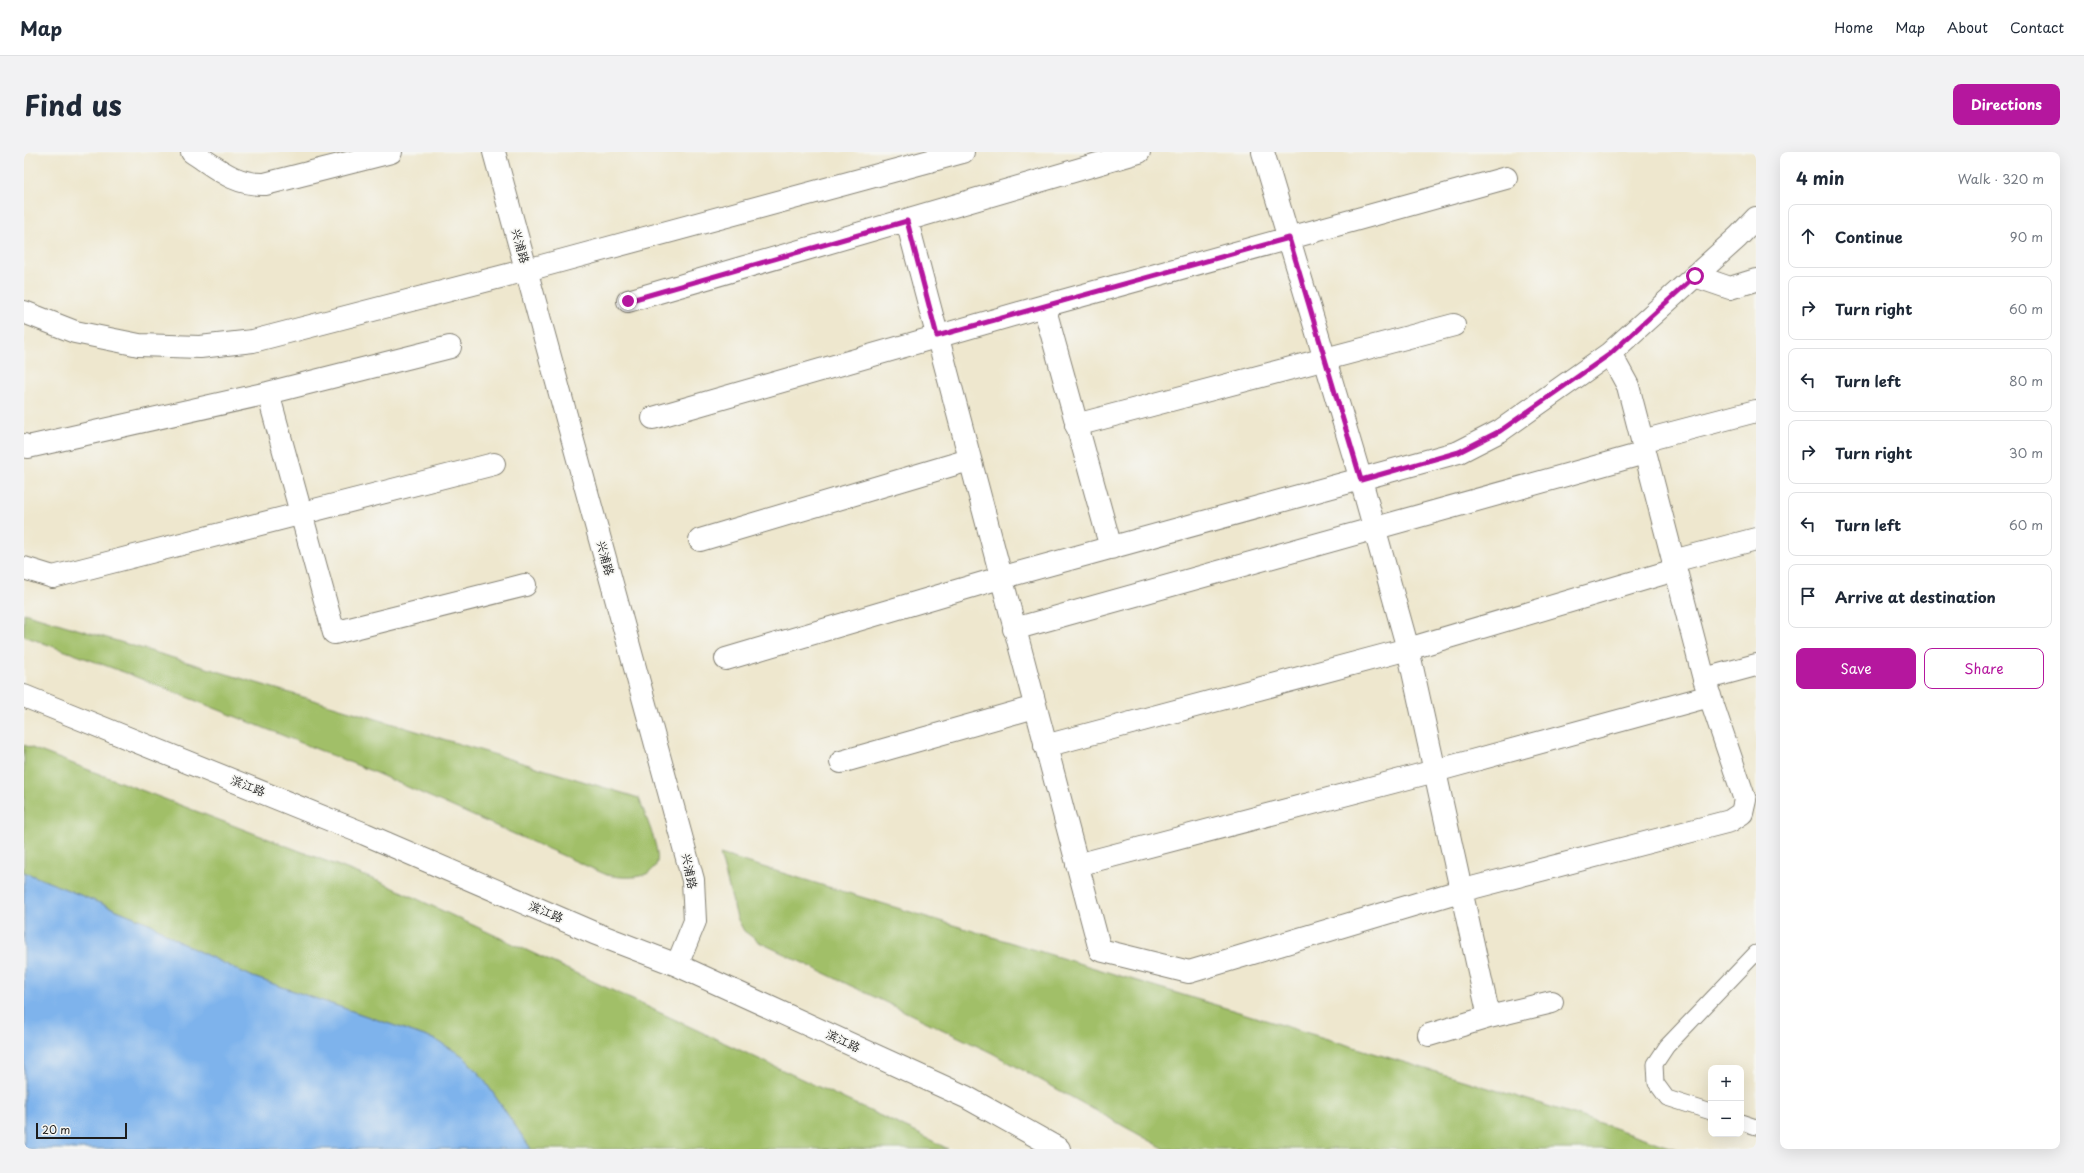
<!DOCTYPE html>
<meta charset="utf-8">
<style>
body{margin:0;font-family:"Playpen Sans","LXGW WenKai TC",sans-serif;background:#f2f2f3;color:#1f2937}
.controls{position:absolute;right:12px;bottom:12px;display:grid;overflow:hidden;border-radius:8px;box-shadow:0 4px 16px #0002}
.controls button{width:36px;height:36px;display:grid;place-items:center;padding:0;border:0;border-bottom:1px solid #e0e1e3;background:#fff;color:#1f2937;font:20px sans-serif}
.scale{position:absolute;left:12px;bottom:10px;width:91px;box-sizing:border-box;padding-left:4px;border:2px solid #1c1c1c;border-top:0;font-size:11px;line-height:14px;white-space:nowrap;color:#1c1c1c;-webkit-text-stroke:3px #f6f6f2;paint-order:stroke}
.stop{position:absolute;width:12px;height:12px;margin:-9px;border:3px solid #b5179e;border-radius:50%;background:#fff}
.stop.end{background:#b5179e;border-color:#fff;box-shadow:0 1px 4px #0008}
.list{margin:0;padding:0;list-style:none}
h2{display:flex;justify-content:space-between;align-items:center;height:52px;margin:0;padding:0 16px;font-size:17px}
h2 small{font-size:13px;font-weight:400;color:#747a83}
.list li{display:grid;grid-template-columns:26px 1fr auto;gap:12px;align-items:center;box-sizing:border-box;height:64px;margin:0 8px 8px;padding:0 8px;border:1px solid #e0e1e3;border-radius:8px}
.list b{display:block;font-size:15px;white-space:nowrap}
.list em{font-size:13px;font-style:normal;color:#747a83}
.actions{display:flex;gap:8px;padding:12px 16px}
.actions a{flex:1;padding:9px 0;border:1px solid #b5179e;border-radius:8px;text-align:center;font-size:14px;color:#b5179e}
.actions .main{background:#b5179e;color:#fff}
.icon{flex:none;width:22px;height:22px;fill:none;stroke:currentColor;stroke-width:2;stroke-linecap:round;stroke-linejoin:round}
.map{position:relative;flex:none;width:1732px;height:997px;overflow:hidden;border-radius:8px}
header{display:flex;align-items:center;gap:24px;box-sizing:border-box;height:56px;padding:0 20px;background:#fff;border-bottom:1px solid #e0e1e3}
header strong{font-size:19px}
nav{display:flex;gap:22px;margin-inline-start:auto;font-size:14px}
.intro{display:flex;align-items:center;justify-content:space-between;box-sizing:border-box;height:96px;padding:0 24px}
h1{margin:0;font-size:28px}
.button{padding:10px 18px;border-radius:8px;background:#b5179e;color:#fff;font-size:14px;font-weight:700}
main{display:flex;gap:24px;padding:0 24px}
aside{flex:1;background:#fff;border-radius:8px;box-shadow:0 4px 16px #0002}
.map>svg:first-child{display:block}
.green{fill:#a1bf67;stroke:#5e6e42}
.water{fill:#7eb3ec;stroke:#4d6884}
.lines{fill:none;stroke-linecap:round;stroke-linejoin:round}
.lane-casing{stroke:#858275;stroke-width:17}
.street-casing{stroke:#858275;stroke-width:24}
.secondary-casing{stroke:#858275;stroke-width:24}
.lane{stroke:#fff;stroke-width:15}
.street{stroke:#fff;stroke-width:22}
.secondary{stroke:#fff;stroke-width:22}
.route{stroke:#b5179e;stroke-width:5}
.labels{text-anchor:middle;stroke-width:3.5;stroke-linejoin:round;paint-order:stroke}
.street-label{font-size:12px;fill:#1c1c1c;stroke:#f6f6f2}
</style>
<header>
<strong>Map</strong>
<nav><a>Home</a><a>Map</a><a>About</a><a>Contact</a></nav>
</header>
<div class="intro"><h1>Find us</h1><a class="button">Directions</a></div>
<main>
<div class="map">
<svg width="1732" height="997" viewBox="0 0 1732 997">
<rect width="100%" height="100%" fill="#f6f6f2"/>
<filter id="ink" filterUnits="userSpaceOnUse"><feTurbulence type="fractalNoise" baseFrequency=".025" numOctaves="2"/><feDisplacementMap in="SourceGraphic" scale="8" xChannelSelector="R" yChannelSelector="G"/><feConvolveMatrix kernelMatrix="1 2 1 2 8 2 1 2 1" color-interpolation-filters="sRGB"/></filter>
<filter id="wash" filterUnits="userSpaceOnUse"><feTurbulence type="fractalNoise" baseFrequency=".012" numOctaves="4" result="noise"/><feDisplacementMap in="SourceGraphic" scale="16" xChannelSelector="R" yChannelSelector="G"/><feGaussianBlur stdDeviation="0.9" result="paint"/><feColorMatrix in="noise" values="0 0 0 0 0 0 0 0 0 0 0 0 0 0 0 0 0 1.4 0 .05"/><feComposite in="paint" operator="in"/></filter>
<g filter="url(#wash)">
<rect width="100%" height="100%" fill="#eee7ce"/>
<path class="green" d="M0,461L615,646C620,661 636,696 633,710C628,729 597,726 583,723L345,618L105,522L0,484Z
M0,593L359,731L893,981L924,997H507L458,925L439,904L412,888L229,825L157,791L127,772L0,720Z
M696,702L1540,959L1652,997H1141L968,901L735,790L720,779L713,766Z"/>
<path class="water" d="M0,720L127,772L157,791L229,825L412,888L439,904L458,925L507,997H0Z"/>
</g>
<g filter="url(#ink)">
<g class="lines">
<g class="lane-casing">
<path id="lane" d="M1687,960L1643,946L1632,931L1631,912L1643,894L1732,801
M1717,970L1732,975"/>
</g>
<g class="street-casing">
<path id="street" d="M168,0C193,16 210,33 241,32L367,0
M1239,0L1337,328L1384,497L1465,865
M883,69L1076,798L1165,820L1436,739L1706,669L1718,661L1721,648L1680,527L1604,234L1586,201
M1671,124L1706,136L1732,128
M604,149L1115,0
M1020,154L1087,396
M244,241L310,481L501,433
M629,266L1020,154L1482,26
M1052,273L1430,173
M1618,289L1732,259
M0,293L4,295L244,241L426,195
M676,388L945,308
M1649,409L1732,387
M0,416L29,425L470,312
M990,477L1621,301
M702,507L976,426L1435,300L1476,279L1586,201L1714,85L1732,66
M1680,527L1732,513
M1021,594L1384,497L1651,418
M817,610L1011,555
M1053,713L1411,619L1686,544
M1405,883L1465,865L1528,850"/>
</g>
<g class="secondary-casing">
<path id="secondary" d="M470,0L669,728L671,769L653,813
M0,160L51,180L115,193L176,195L229,189L503,118L939,0
M0,544L341,682L570,781L653,813L942,945L1035,997"/>
</g>
<use href="#lane" class="lane"/>
<use href="#street" class="street"/>
<use href="#secondary" class="secondary"/>
</g>
</g>
<g class="lines" filter="url(#ink)">
<path class="route" d="M604,149L883,69L913,184L1265,86L1337,328L1435,300L1476,279L1586,202L1671,124"/>
</g>
<g class="labels">
<g class="street-label">
<text transform="translate(496 94) rotate(74)" y="4">兴浦路</text>
<text transform="translate(581 406) rotate(75)" y="4">兴浦路</text>
<text transform="translate(224 634) rotate(22)" y="4">滨江路</text>
<text transform="translate(665 719) rotate(79)" y="4">兴浦路</text>
<text transform="translate(522 760) rotate(23)" y="4">滨江路</text>
<text transform="translate(819 889) rotate(25)" y="4">滨江路</text>
</g>
</g>
</svg>
<div class="controls">
<button>+</button>
<button>−</button>
</div>
<div class="scale">20 m</div>
<div class="stop" style="left:1671px;top:124px"></div>
<div class="stop end" style="left:604px;top:149px"></div>
</div>
<aside>
<h2>4 min<small>Walk · 320 m</small></h2>
<ul class="list">
<li><svg class="icon" aria-label="ahead" viewBox="0 0 24 24"><path d="M12 20V5M6 11l6-6 6 6"/></svg><div><b>Continue</b></div><em>90 m</em></li>
<li><svg class="icon" aria-label="right" viewBox="0 0 24 24"><path d="M7 20v-9h11M14 6l5 5-5 5"/></svg><div><b>Turn right</b></div><em>60 m</em></li>
<li><svg class="icon" aria-label="left" viewBox="0 0 24 24"><path d="M17 20v-9H6M10 6l-5 5 5 5"/></svg><div><b>Turn left</b></div><em>80 m</em></li>
<li><svg class="icon" aria-label="right" viewBox="0 0 24 24"><path d="M7 20v-9h11M14 6l5 5-5 5"/></svg><div><b>Turn right</b></div><em>30 m</em></li>
<li><svg class="icon" aria-label="left" viewBox="0 0 24 24"><path d="M17 20v-9H6M10 6l-5 5 5 5"/></svg><div><b>Turn left</b></div><em>60 m</em></li>
<li><svg class="icon" aria-label="arrive" viewBox="0 0 24 24"><path d="M6 21V4h12l-3 4 3 4H6"/></svg><div><b>Arrive at destination</b></div></li>
</ul>
<div class="actions"><a class="main">Save</a><a>Share</a></div>
</aside>
</main>
